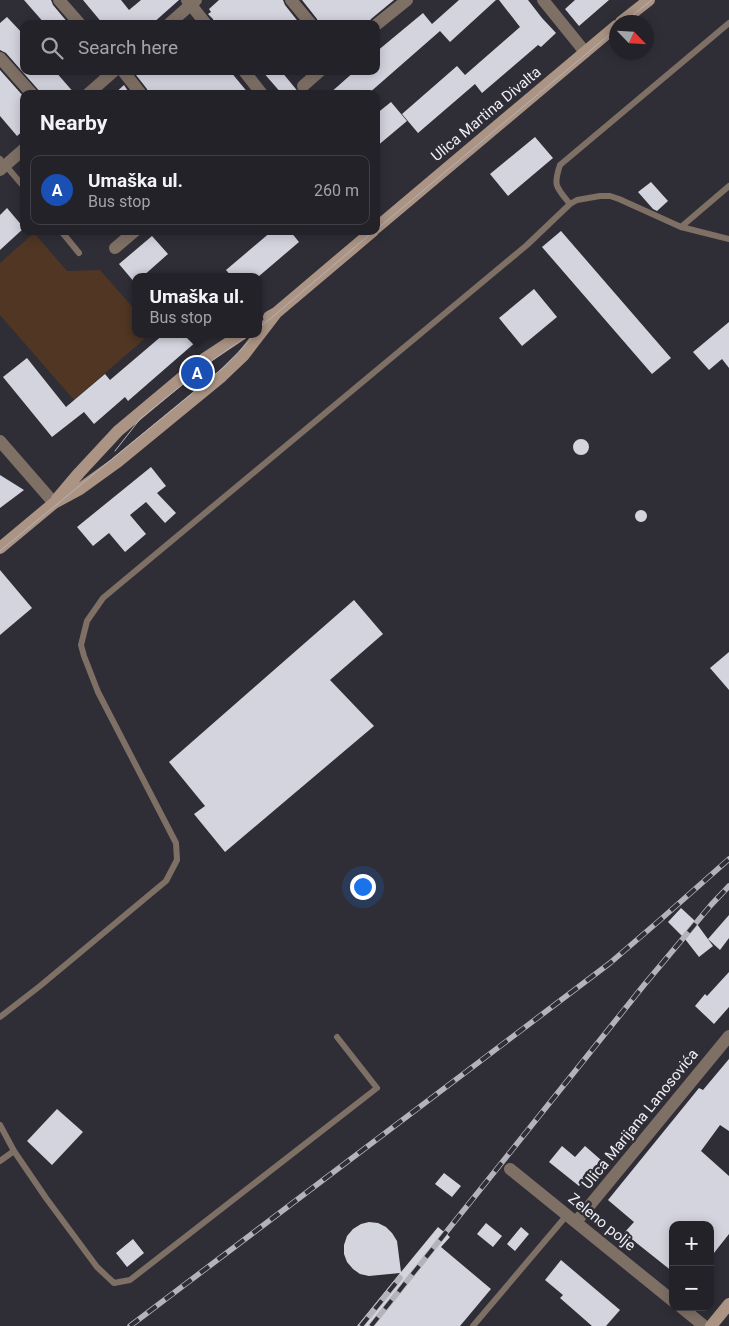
<!DOCTYPE html>
<meta charset="utf-8">
<style>
body{margin:0;font-family:Roboto,sans-serif;background:#2b2a31;color:#f1f3f6}
.controls{position:absolute;right:15px;bottom:15px;display:grid;overflow:hidden;border-radius:10px;box-shadow:0 2px 12px #0003}
.controls button{width:45px;height:45px;display:grid;place-items:center;padding:0;border:0;border-bottom:1px solid #403f46;background:#232229;color:#f1f3f6;font:25px sans-serif}
.compass{position:absolute;left:609px;top:15px;width:45px;height:45px;border-radius:50%;background:#232229;box-shadow:0 2px 12px #0003;rotate:115deg}
.you{position:absolute;left:362px;top:886px;width:18px;height:18px;margin:-12px;border:4px solid #fff;border-radius:50%;background:#1a73e8;box-shadow:0 0 0 8px #1a73e833}
.badge{display:grid;place-items:center;width:32px;height:32px;border-radius:50%;background:#fc9d53;color:#fff;font-size:16px;font-weight:700}
.pin{position:absolute;translate:-50% -50%;border:2px solid #fff;box-shadow:0 1px 5px #0006}
.popup{position:absolute;left:132px;top:273px;width:130px;height:65px;box-sizing:border-box;display:grid;place-content:center;border-radius:10px;background:#232229;filter:drop-shadow(0 1px 4px #0005);font-size:16px;white-space:nowrap;color:#a3a4a8}
.popup b{font-size:19px;color:#f1f3f6}
.popup::after{content:'';position:absolute;left:50%;top:100%;margin-left:-10px;border:10px solid transparent;border-top-color:#232229}
.list{margin:0;padding:0;list-style:none}
h2{display:flex;justify-content:space-between;align-items:center;height:65px;margin:0;padding:0 20px;font-size:21px}
h2 small{font-size:16px;font-weight:400;color:#a3a4a8}
.list li{display:grid;grid-template-columns:32px 1fr auto;gap:15px;align-items:center;box-sizing:border-box;height:70px;margin:0 10px 10px;padding:0 10px;border:1px solid #403f46;border-radius:10px}
.list b{display:block;font-size:19px;white-space:nowrap}
.list p{margin:0;font-size:16px;white-space:nowrap;color:#a3a4a8}
.list em{font-size:16px;font-style:normal;color:#a3a4a8}
.icon{flex:none;width:28px;height:28px;fill:none;stroke:currentColor;stroke-width:2;stroke-linecap:round;stroke-linejoin:round}
.map{position:relative;flex:none;width:729px;height:1326px;overflow:hidden}
.search{position:absolute;background:#232229;box-shadow:0 2px 12px #0003;left:20px;top:20px;width:360px;height:55px;display:flex;align-items:center;gap:12px;box-sizing:border-box;padding:0 18px;border-radius:10px;color:#a3a4a8;font-size:19px}
.panel{position:absolute;background:#232229;box-shadow:0 2px 12px #0003;left:20px;top:90px;width:360px;height:145px;border-radius:10px}
.map>svg:first-child{display:block}
.green{fill:#503623}
.building{fill:#d4d4df}
.lines{fill:none;stroke-linecap:round;stroke-linejoin:round}
.lane{stroke:#7f7066;stroke-width:6}
.street{stroke:#7f7066;stroke-width:12}
.secondary{stroke:#ab9484;stroke-width:12}
.tram{stroke:#b4b3ba;stroke-width:1}
.rail-casing{stroke:#b4b3ba;stroke-width:5.5}
.rail{stroke:#2f2e37;stroke-width:4;stroke-dasharray:11;stroke-linecap:butt}
.labels{text-anchor:middle;stroke-width:5;stroke-linejoin:round;paint-order:stroke}
.street-label{font-size:15px;fill:#f0eff5;stroke:#2f2e37}
</style>
<div class="map">
<svg width="729" height="1326" viewBox="0 0 729 1326">
<rect width="100%" height="100%" fill="#2f2e37"/>
<path class="green" d="M34,233L67,271L100,270L136,311V334H150L74,400L0,315V263Z"/>
<path class="building" d="M24,0H51L53,5L69,24H45Z
M83,0H121L129,10L141,0H179L152,24H103Z
M219,0H283L285,5L300,24H214L213,19L208,14L211,12L209,9Z
M302,0H394L371,19L368,24H319L317,19Z
M459,0H496L450,42L440,31L368,94H329L355,71H376V52L423,13L432,24Z
M499,0H528L542,18L556,33L541,47L538,45L482,93L475,84L418,133L402,114L457,66L465,75L520,27Z
M575,0H609L579,26L565,9Z
M7,17L24,35V71H55L75,94H42L6,53L0,50V23Z
M0,70L24,97V130L17,136L0,116Z
M140,71H230L249,94H149L147,89L136,75Z
M262,71H281L300,94H282Z
M124,85L130,94H114Z
M391,102L407,121L376,147V114Z
M535,137L553,158L508,196L490,174Z
M651,182L668,201L657,211L653,209L638,192Z
M7,208L24,228L0,250V215Z
M272,231H290L299,242L258,277H232L226,270Z
M561,231L671,358L652,374L542,247Z
M152,236L168,254L142,277H136L135,283L119,264Z
M534,289L557,317L522,346L499,318Z
M729,322V368L722,359L709,370L693,352Z
M164,334H205L128,401L125,397L94,424L84,412L52,437L3,377L27,358L66,407L105,374L110,380Z
M573 447a8 8 0 1 1 16 0a8 8 0 1 1-16 0Z
M151,467L166,486L157,493L176,513L165,523L146,502L130,515L146,534L125,552L109,533L93,546L77,527Z
M0,475L24,490L0,508Z
M635 516a6 6 0 1 1 12 0a6 6 0 1 1-12 0Z
M0,570L32,608L0,635Z
M354,600L383,634L330,680L374,726L225,852L194,814L205,806L169,762Z
M729,652V690L710,668Z
M681,908L694,920L713,946L699,957L685,939L668,922Z
M729,915V938L720,950L708,939Z
M729,972V1007L714,1024L695,1006L705,994L707,996Z
M729,1059V1131L720,1125L701,1151L729,1176V1234L710,1258V1225H673V1272L624,1233L634,1222L608,1200L699,1088L703,1090Z
M57,1109L83,1132L52,1165L27,1141Z
M562,1146L575,1157L585,1146L601,1160L579,1186L549,1162Z
M444,1173L461,1186L452,1197L435,1184Z
M369,1222L378,1223L386,1227L392,1233L397,1241L401,1272L438,1227L450,1237L441,1247L491,1289L460,1326H357L400,1273L369,1276L360,1274L353,1269L347,1262L344,1254V1245L347,1236L353,1229L361,1224Z
M486,1223L502,1236L493,1247L477,1234Z
M521,1227L529,1234L515,1251L507,1244Z
M133,1239L144,1253L127,1267L116,1253Z
M561,1260L620,1310L606,1326H592L560,1298L563,1295L545,1280Z"/>
<g class="lines">
<path class="lane" d="M0,159L24,187
M570,204C556,187 553,186 560,165L729,23
M681,227L729,186
M61,231L79,253
M0,1017L40,986L166,881L177,860L176,843L98,692L84,656L81,645L87,621L103,598L527,245L570,204L577,200L600,196H610L619,199L681,227L729,239
M0,1125L14,1151L46,1198L97,1267L114,1283L130,1280L377,1088L337,1037
M0,1161L14,1151
M473,1326L567,1215"/>
<path class="street" d="M59,0L80,24
M187,0L206,24
M291,0L311,24
M543,0L585,52
M169,24L196,0
M376,25L407,0
M0,58L32,94
M123,71L141,94
M244,71L262,94
M303,86L320,71
M88,94L114,71
M0,170L24,149
M115,248L135,231
M0,441L54,503
M510,1169L673,1301
M576,1222L729,1036
M681,1307L704,1326"/>
<path class="secondary" d="M621,22L649,0
M376,228L616,26
M269,317L276,313L373,231
M57,499L79,473L118,431L204,359L242,334
M0,548L54,503L80,489L116,463L222,376L243,356L276,313
M711,1326L729,1304"/>
<path class="tram" d="M624,22L652,0
M376,230L616,29
M258,328L270,319L374,231
M115,451L140,419L213,360L250,334
M0,551L223,368L256,334"/>
<g class="rail-casing">
<path id="rail" d="M130,1326L610,963L660,920L729,859
M361,1326L400,1278
M371,1326L644,985L711,905L729,886"/>
</g>
<use href="#rail" class="rail"/>
</g>
<g class="labels">
<g class="street-label">
<text transform="translate(486 114) rotate(-40)" y="5">Ulica Martina Divalta</text>
<text transform="translate(640 1119) rotate(-51)" y="5">Ulica Marijana Lanosovića</text>
<text transform="translate(602 1222) rotate(39)" y="5">Zeleno polje</text>
</g>
</g>
</svg>
<div class="controls">
<button>+</button>
<button>−</button>
</div>
<svg class="compass" viewBox="-18 -18 36 36"><path d="M0-13l5 13h-10z" fill="#e53935"/><path d="M0 13l5-13h-10z" fill="#a3a4a8"/></svg>
<div class="you"></div>
<div class="pin badge" style="left:197px;top:373px;background:#1a4fb4">A</div>
<div class="popup"><b>Umaška ul.</b>Bus stop</div>
<div class="search"><svg class="icon" aria-label="search" viewBox="0 0 24 24"><circle cx="10" cy="10" r="6"/><path d="M15 15l6 6"/></svg>Search here</div>
<section class="panel">
<h2>Nearby<small></small></h2>
<ul class="list">
<li><span class="badge" style="background:#1a4fb4">A</span><div><b>Umaška ul.</b><p>Bus stop</p></div><em>260 m</em></li>
</ul>
</section>
</div>
